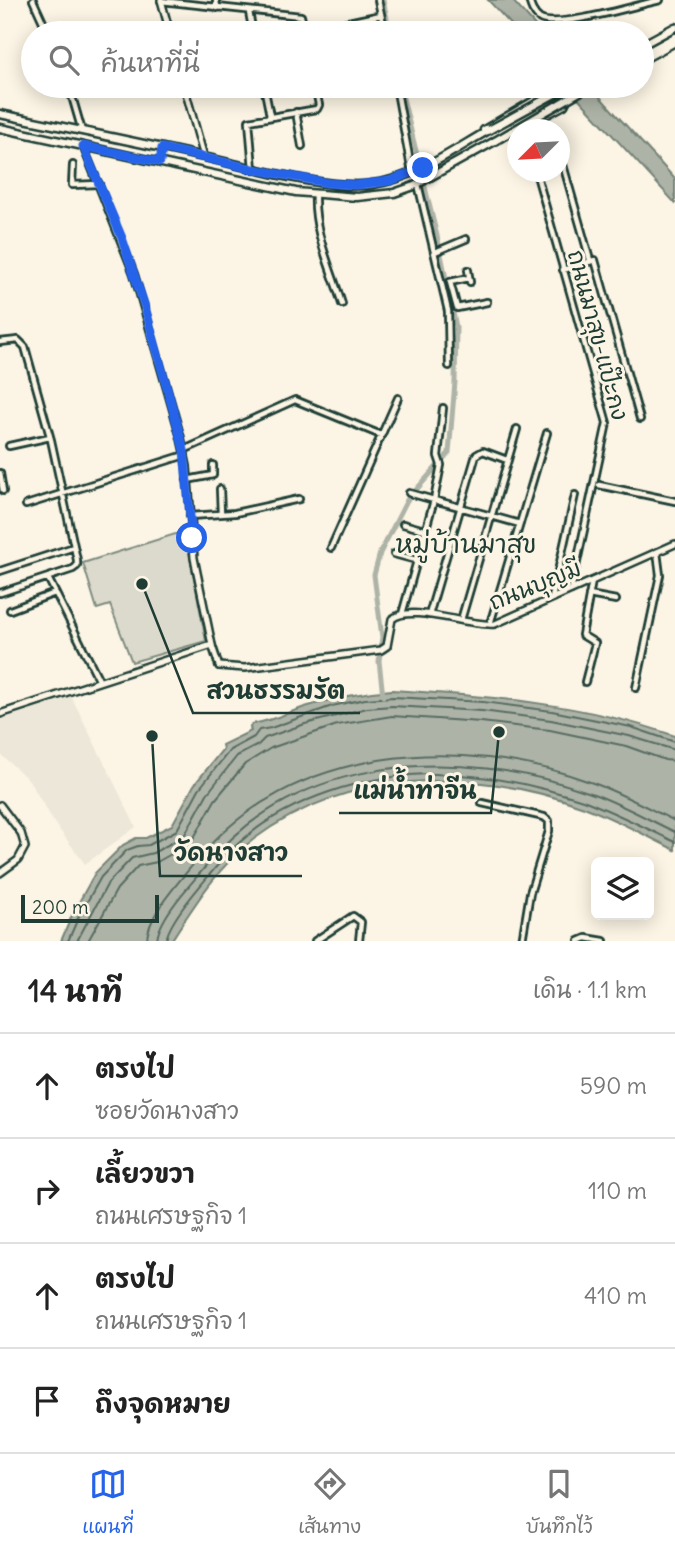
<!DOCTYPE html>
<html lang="th">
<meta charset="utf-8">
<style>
body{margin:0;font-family:Delius,"Playpen Sans Thai",sans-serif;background:#f6f6f6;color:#222}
.controls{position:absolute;right:21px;bottom:21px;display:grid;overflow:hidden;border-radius:10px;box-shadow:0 4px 18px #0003}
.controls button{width:63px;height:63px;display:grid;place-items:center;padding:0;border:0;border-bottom:2px solid #e0e0e0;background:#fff;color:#222;font:35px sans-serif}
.compass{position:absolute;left:507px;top:119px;width:63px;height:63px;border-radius:50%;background:#fff;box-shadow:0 4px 18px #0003;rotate:246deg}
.scale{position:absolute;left:21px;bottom:18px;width:138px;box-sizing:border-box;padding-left:7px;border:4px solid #1f3d34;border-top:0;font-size:19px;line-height:24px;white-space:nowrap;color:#1f3d34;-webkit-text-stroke:5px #fcf5e5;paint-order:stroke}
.stop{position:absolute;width:21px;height:21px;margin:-16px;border:5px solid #2563eb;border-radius:50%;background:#fff}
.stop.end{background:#2563eb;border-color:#fff;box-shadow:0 2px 7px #0008}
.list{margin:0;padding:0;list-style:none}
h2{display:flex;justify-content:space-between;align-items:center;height:91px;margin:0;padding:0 28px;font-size:30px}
h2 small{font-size:23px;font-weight:400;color:#767676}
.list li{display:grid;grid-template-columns:46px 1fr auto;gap:21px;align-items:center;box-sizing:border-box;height:105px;padding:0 28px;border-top:2px solid #e0e0e0}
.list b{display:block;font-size:26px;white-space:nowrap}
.list p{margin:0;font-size:23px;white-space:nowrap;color:#767676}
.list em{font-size:23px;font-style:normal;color:#767676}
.icon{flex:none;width:38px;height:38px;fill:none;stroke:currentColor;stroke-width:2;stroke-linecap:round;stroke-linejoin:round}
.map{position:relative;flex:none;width:675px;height:941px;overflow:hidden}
.search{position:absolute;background:#fff;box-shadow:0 4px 18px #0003;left:21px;right:21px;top:21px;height:77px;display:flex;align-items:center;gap:18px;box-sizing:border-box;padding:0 24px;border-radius:38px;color:#767676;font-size:26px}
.sheet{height:511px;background:#fff}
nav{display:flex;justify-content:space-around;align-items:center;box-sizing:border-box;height:98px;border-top:2px solid #e0e0e0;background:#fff;font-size:19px;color:#767676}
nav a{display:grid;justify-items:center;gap:4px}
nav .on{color:#2563eb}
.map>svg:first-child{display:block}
.built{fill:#ece7d8}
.green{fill:#dcdacc;stroke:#7e8c80;stroke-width:2}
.water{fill:#aeb3a7;stroke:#758479;stroke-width:2}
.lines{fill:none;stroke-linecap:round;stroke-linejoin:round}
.shore{stroke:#586c62;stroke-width:2}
.canal{stroke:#aeb3a7;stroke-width:5}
.minor-casing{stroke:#1f3d34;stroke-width:10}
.tertiary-casing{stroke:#1f3d34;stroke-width:10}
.secondary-casing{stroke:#1f3d34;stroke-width:11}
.minor{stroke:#fcf5e5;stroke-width:4.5}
.tertiary{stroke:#fcf5e5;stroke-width:5}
.secondary{stroke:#fcf5e5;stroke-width:6}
.secondary-bridge-casing{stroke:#1f3d34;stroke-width:11;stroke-linecap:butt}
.secondary-bridge{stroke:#fcf5e5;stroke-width:6}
.route{stroke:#2563eb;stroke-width:9}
.labels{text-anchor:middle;stroke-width:6;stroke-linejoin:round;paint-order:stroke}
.street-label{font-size:23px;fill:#1f3d34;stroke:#fcf5e5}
.quarter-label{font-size:26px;fill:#1f3d34;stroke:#fcf5e5}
.leader{fill:none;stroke:#1f3d34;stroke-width:2.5}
.callout-dot{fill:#1f3d34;stroke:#fcf5e5;stroke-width:2.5}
.callout-label{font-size:24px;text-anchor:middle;font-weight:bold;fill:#1f3d34;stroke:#fcf5e5;stroke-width:6;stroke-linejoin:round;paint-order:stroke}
</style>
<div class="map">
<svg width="675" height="941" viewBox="0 0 675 941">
<rect width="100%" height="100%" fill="#fcf5e5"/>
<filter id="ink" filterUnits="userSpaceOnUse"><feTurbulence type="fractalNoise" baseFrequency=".0143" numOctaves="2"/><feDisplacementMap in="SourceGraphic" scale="14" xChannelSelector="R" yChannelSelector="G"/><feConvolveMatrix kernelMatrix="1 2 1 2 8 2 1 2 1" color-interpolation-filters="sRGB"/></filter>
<g filter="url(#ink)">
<path class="built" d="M71,696L136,827L85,864L53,821L29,780L0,754V720Z"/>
<path class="green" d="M185,531L206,641L132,662L110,605L97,609L83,563Z"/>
<path class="water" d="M488,0H512L542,33H519Z
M567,86H590L675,179V203Z
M392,690C489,696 583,703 675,736V850C645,835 615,819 584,807C476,768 349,768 254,839C220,864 194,905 171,941H61L73,913L95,873L123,845L136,838H146L172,825L194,785L223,749L222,745L251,731L250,727L252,724C272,721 287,713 305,707C334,698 362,692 392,690Z"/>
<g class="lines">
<path class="shore" d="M68,941L79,916L101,877L127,850L138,846L149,845L177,830L199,789L230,750L254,737L259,730L271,728L332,706L365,699L393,697L483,702L552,711L631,727L675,742
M77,941L108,883L132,858L153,853L184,836L207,794L237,756L258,745L265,738L305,724L367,708L392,706L482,711L551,720L629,736L675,750
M88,941L117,889L138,866L157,862L191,843L215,800L245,764L271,748L337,725L392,716L481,722L550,730L626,746L665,760L675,761
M147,941C147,915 180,881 196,861C291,744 460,734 593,783C621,793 648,808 675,821
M157,941C158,918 191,884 206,866C298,752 459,747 588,792C618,802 647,819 675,832
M166,941C168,921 203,883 216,867C245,831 285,807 329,792C403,767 473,770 548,790C561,794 576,797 588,802C618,814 646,828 675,842"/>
<path class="canal" d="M383,0L390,33
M383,696L379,661L382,637L374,575L380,553L407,500L449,453L455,382L456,327L438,240L400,86"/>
<g class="minor-casing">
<path id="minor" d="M33,0L48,33
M216,0L217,8
M378,0L385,33
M529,0C531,7 533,14 540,19C558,29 637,5 660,0
M161,1L301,16L305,33
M249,12L253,33
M320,28L381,15
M69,86L82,131
M264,86L270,116
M396,86L412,173
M296,112L302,146
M560,154L590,260
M73,165L72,185L99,184
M253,169L249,121L317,109L319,105L315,86
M536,172L607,423L571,590
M418,184L448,311L449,366
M315,194C313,232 331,268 342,304
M435,252L466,239
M468,270L470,282
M563,270L595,260L640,419
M450,282L457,308L487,302
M450,282L469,278
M0,342L18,340L25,347L51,440L77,560V566L73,569L0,593
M9,446L50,437
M184,450L295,400L381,435
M0,473L3,491
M187,480L213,475V465
M599,485L675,501
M220,489L221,514
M409,493L520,524
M26,505L185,455
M190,516L235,513L299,499
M403,524L425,530
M331,548L398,398
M394,554L416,560
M0,571L74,547
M48,578L99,680
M589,595L616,600
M552,598L575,495
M10,610L55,593
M402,614L434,500L441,465L438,456L443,408
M429,615L476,455L483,451L507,460
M461,620L517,429
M490,624L547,433
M212,645L219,666
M585,682L595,643L582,635L592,581
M636,688L660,575L657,552
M482,803L544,817L549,821V831L530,893L522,941
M315,941L353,916L361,922L359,941
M579,941L586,938L604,941"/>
</g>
<g class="tertiary-casing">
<path id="tertiary" d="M161,0L170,33
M184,86L204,157
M219,666L245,668L381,650L387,646L392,619C411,603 469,627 495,624L675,544
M0,714L212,645L194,558L187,466L181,438L134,274L83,146
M0,805L21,833L25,847L18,860L0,873"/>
</g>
<g class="secondary-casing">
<path id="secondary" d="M642,45L675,27
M642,55L675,37
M642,60L675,42
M0,114C68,128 136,142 204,157C250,167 329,191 373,184C416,178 452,151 489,130
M0,128L296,192L357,197L394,193L414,186L495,141
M484,130L554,89L564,91L567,99L564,105L529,124"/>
</g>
<use href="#minor" class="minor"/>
<use href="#tertiary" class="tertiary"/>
<use href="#secondary" class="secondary"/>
<g class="secondary-bridge-casing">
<path id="secondary-bridge" d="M489,130L569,86
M495,141L590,86"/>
</g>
<use href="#secondary-bridge" class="secondary-bridge"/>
</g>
</g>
<g class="lines" filter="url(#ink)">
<path class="route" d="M192,538L184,450L145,307L122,238L83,146L160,162L162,148L253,169L328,183L356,185L390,181L423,168"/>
</g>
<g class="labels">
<g class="street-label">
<text transform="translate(598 335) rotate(75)" y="8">ถนนมาสุข-แป๊ะกง</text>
<text transform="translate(535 585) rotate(-22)" y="8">ถนนบุญมี</text>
</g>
<g class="quarter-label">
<text x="466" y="553">หมู่บ้านมาสุข</text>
</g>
</g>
<path class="leader" d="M142 584L193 713H360M499 732L491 813H339M152 736L160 876H302"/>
<g class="callout-dot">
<circle cx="142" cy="584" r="7"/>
<circle cx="499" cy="732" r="7"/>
<circle cx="152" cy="736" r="7"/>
</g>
<g class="callout-label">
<text x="276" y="699">สวนธรรมรัต</text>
<text x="415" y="799">แม่น้ำท่าจีน</text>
<text x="231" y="861">วัดนางสาว</text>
</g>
</svg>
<div class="controls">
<button><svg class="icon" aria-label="layers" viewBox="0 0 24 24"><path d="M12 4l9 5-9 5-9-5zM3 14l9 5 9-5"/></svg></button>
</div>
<svg class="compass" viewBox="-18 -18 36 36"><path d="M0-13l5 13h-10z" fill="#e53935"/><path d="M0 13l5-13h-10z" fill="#767676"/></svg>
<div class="scale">200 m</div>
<div class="stop" style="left:192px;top:538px"></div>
<div class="stop end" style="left:423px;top:168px"></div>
<div class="search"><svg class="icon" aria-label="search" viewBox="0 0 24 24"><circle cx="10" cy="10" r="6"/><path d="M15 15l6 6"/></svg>ค้นหาที่นี่</div>
</div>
<section class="sheet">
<h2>14 นาที<small>เดิน · 1.1 km</small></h2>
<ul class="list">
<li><svg class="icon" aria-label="ahead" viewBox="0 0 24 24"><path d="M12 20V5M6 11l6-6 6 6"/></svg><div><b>ตรงไป</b><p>ซอยวัดนางสาว</p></div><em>590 m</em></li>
<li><svg class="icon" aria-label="right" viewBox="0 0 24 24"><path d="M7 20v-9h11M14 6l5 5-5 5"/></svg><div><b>เลี้ยวขวา</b><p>ถนนเศรษฐกิจ 1</p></div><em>110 m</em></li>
<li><svg class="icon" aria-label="ahead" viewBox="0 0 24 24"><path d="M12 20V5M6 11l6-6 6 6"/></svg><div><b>ตรงไป</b><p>ถนนเศรษฐกิจ 1</p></div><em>410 m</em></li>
<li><svg class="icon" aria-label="arrive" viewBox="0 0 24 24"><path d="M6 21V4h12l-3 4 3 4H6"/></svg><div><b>ถึงจุดหมาย</b></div></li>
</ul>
</section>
<nav>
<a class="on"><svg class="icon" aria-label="map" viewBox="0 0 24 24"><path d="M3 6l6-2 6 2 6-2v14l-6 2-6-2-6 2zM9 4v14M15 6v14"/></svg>แผนที่</a>
<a><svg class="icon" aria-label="directions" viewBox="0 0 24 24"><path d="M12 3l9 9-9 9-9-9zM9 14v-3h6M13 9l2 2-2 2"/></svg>เส้นทาง</a>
<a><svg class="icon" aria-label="saved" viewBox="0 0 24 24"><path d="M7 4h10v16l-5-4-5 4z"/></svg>บันทึกไว้</a>
</nav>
